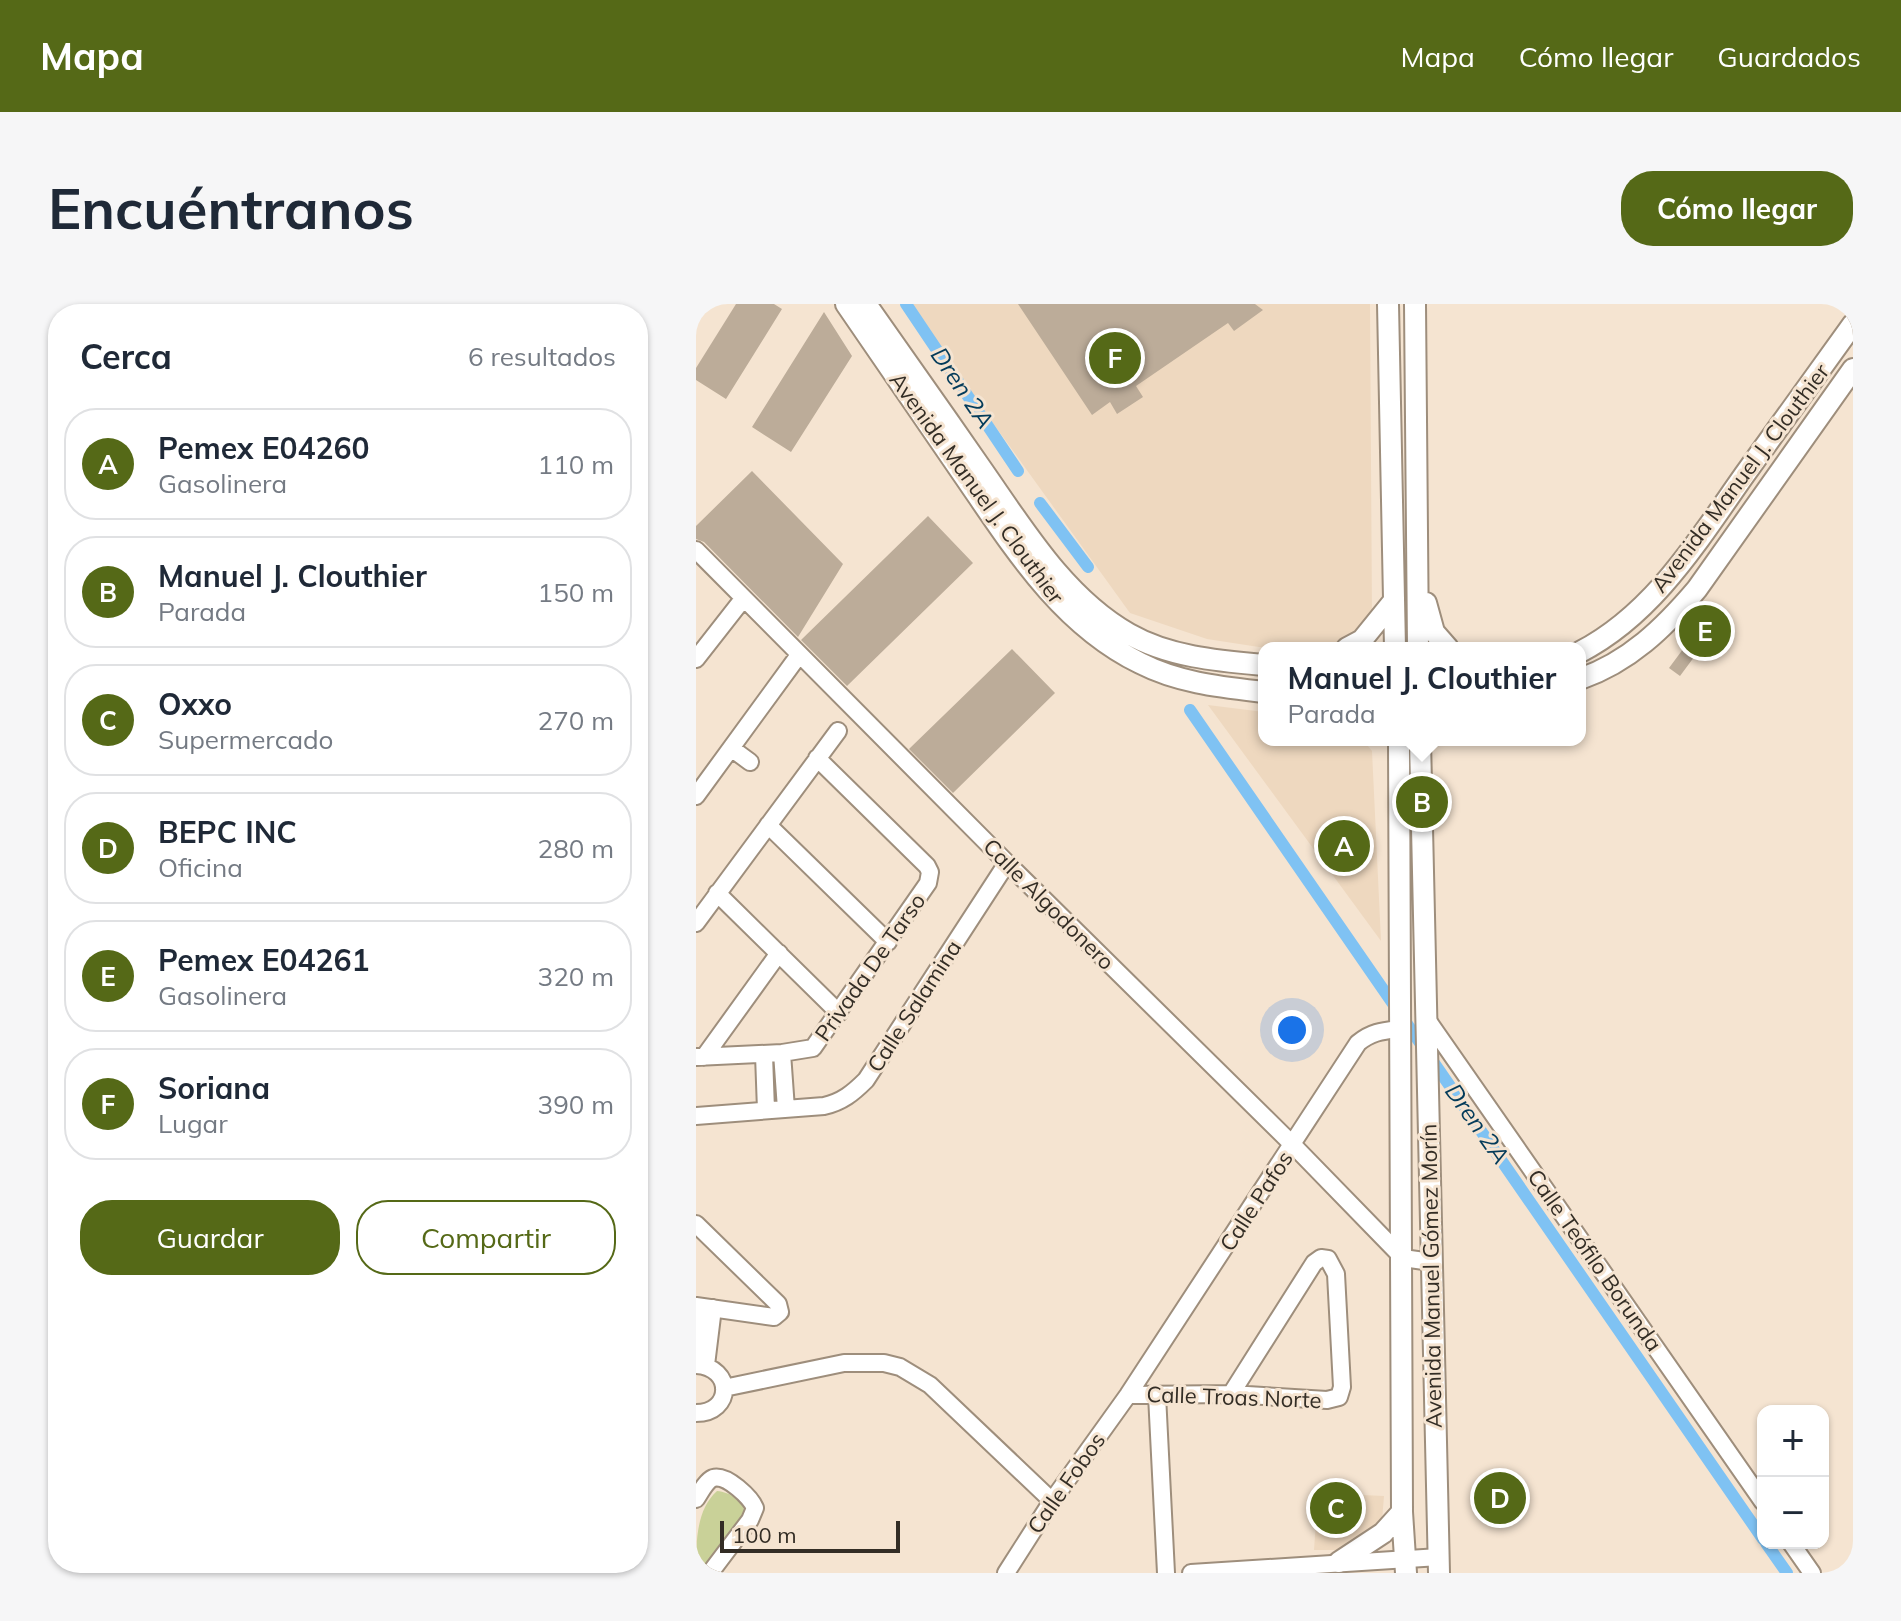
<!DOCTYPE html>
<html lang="es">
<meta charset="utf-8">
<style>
body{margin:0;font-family:Mulish,sans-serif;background:#f6f6f7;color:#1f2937}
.controls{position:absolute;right:24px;bottom:24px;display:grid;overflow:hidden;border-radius:16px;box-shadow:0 2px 6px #0004}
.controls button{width:72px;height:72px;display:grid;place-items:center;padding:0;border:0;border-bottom:2px solid #e0e1e3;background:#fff;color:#1f2937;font:40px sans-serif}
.scale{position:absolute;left:24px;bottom:20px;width:180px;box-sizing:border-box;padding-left:8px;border:4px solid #332d25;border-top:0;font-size:22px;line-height:28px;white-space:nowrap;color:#332d25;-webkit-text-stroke:6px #f5e4d1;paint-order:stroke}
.you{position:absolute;left:596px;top:726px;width:28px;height:28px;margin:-20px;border:6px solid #fff;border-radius:50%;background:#1a73e8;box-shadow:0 0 0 12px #1a73e833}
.badge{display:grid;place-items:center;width:52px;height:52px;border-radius:50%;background:#556917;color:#fff;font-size:26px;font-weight:700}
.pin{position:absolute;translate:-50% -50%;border:4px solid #fff;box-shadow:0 2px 8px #0006}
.popup{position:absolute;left:562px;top:338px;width:328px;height:104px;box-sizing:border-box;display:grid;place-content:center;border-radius:16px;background:#fff;filter:drop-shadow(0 2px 6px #0005);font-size:26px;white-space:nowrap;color:#747a83}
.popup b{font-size:30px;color:#1f2937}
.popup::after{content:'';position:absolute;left:50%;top:100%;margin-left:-16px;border:16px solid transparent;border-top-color:#fff}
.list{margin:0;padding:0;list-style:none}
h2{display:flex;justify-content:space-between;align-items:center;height:104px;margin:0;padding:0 32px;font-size:34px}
h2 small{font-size:26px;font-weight:400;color:#747a83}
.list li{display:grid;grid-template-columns:52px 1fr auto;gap:24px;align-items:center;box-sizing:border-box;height:112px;margin:0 16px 16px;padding:0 16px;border:2px solid #e0e1e3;border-radius:32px}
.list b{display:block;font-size:30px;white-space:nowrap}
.list p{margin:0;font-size:26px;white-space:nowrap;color:#747a83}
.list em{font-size:26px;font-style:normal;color:#747a83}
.actions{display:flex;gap:16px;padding:24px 32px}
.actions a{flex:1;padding:18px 0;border:2px solid #556917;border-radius:32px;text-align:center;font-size:28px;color:#556917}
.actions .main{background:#556917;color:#fff}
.map{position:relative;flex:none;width:1157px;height:1269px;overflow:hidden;border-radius:32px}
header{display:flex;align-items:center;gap:48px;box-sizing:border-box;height:112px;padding:0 40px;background:#556917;color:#fff}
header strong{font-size:38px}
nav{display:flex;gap:44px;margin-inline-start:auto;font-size:28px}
.intro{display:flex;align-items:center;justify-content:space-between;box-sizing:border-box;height:192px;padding:0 48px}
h1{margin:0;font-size:56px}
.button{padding:20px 36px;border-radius:32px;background:#556917;color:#fff;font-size:28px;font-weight:700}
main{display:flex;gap:48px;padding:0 48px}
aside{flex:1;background:#fff;border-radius:32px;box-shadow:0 2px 6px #0004}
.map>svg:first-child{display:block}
.built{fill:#eed8bf}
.green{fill:#c9d198}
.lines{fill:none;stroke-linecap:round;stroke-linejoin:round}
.canal{stroke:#7fc2f3;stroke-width:12}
.building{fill:#bcac99}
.minor-casing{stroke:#9e8e7c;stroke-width:20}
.major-casing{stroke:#9e8e7c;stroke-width:24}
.minor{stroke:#fff;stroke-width:16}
.major{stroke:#fff;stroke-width:20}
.labels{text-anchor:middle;stroke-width:6;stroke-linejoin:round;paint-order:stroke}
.street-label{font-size:22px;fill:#332d25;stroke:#f5e4d1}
.water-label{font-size:24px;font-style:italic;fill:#033b5a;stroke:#f5e4d1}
</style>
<header>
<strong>Mapa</strong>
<nav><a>Mapa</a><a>Cómo llegar</a><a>Guardados</a></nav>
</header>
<div class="intro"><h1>Encuéntranos</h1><a class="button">Cómo llegar</a></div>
<main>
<aside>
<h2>Cerca<small>6 resultados</small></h2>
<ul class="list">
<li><span class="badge">A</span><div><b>Pemex E04260</b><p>Gasolinera</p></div><em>110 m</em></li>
<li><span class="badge">B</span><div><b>Manuel J. Clouthier</b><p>Parada</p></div><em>150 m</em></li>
<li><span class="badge">C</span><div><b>Oxxo</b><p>Supermercado</p></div><em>270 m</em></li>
<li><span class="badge">D</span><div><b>BEPC INC</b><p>Oficina</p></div><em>280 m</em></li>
<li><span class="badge">E</span><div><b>Pemex E04261</b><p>Gasolinera</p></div><em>320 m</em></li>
<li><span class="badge">F</span><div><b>Soriana</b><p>Lugar</p></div><em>390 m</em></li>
</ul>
<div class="actions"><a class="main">Guardar</a><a>Compartir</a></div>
</aside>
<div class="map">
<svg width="1157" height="1269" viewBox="0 0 1157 1269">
<rect width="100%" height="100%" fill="#f5e4d1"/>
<path class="built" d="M211,0H674L676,313L660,331L645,338L616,344L563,343L511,335L434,309Z
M512,401L568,408V436H667L676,447L685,637Z
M622,1189L688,1192L686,1217L651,1246H618Z"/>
<path class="green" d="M21,1187C36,1189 53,1197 47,1215L6,1269H0C0,1238 0,1206 21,1187Z"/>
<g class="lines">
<path class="canal" d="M210,0L322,167
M344,199L392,263
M494,406L1067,1235
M1070,1239L1091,1269"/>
</g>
<path class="building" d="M40,0H78L86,5L30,95L0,76V64Z
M322,0H559L567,6L538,27L532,19L440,82L447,93L421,110L414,98L396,111Z
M128,8L156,52L95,148L56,123Z
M56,167L147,260L102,333L8,238L0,235V222Z
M232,212L277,259L151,382L105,336Z
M1016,306L1027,314L984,372L973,364Z
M316,345L359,389L257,489L213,445Z
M624,1193L658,1194L657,1213L652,1218L623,1216Z"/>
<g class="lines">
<g class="minor-casing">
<path id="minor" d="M0,246L311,559L597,841L707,954L735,958
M0,355L47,295
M35,444L54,458
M0,492L103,351
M72,521L192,638
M21,589L143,709
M0,619L142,427
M730,714L1067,1198
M86,749L90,805
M68,751L70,806
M0,753L86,749L117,744L232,579L234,568L231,562L121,454
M8,753L83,649
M0,812L128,802C146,798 157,789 170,776L311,559
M0,920L82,1000L84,1008L78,1013L0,1002
M0,1053L4,1003
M0,1061C38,1063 37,1109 0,1109
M10,1061L17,1004
M28,1084L148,1059H188L204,1063L234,1081L356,1197
M432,1091L535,1090L631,1096L643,1093L646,1083L640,970L632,955L625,954L618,959L535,1090
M461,1091L470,1269
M0,1195C4,1189 10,1177 17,1174C31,1170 55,1194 59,1204L54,1216L14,1269
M1095,1239L1116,1269
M310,1269L356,1197L432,1091L662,739C675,728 686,727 703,725
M495,1269L743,1253"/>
</g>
<g class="major-casing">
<path id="major" d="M150,0C188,55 226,111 264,166C314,238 362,319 444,359C483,379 525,383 568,388
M170,0C208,54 247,109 285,164C327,224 368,293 433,330C473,353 523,357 568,361
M692,0L699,344
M719,0L722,344
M730,299L738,328L752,344
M651,344L666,336L696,299
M884,348C958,310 1003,235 1049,170C1085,120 1121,70 1157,20
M884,375C933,358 968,324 1001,285L1157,65
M703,436L706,1208L710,1269
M724,436L743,1269
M643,1258L687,1229L706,1208"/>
</g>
<use href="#minor" class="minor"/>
<use href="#major" class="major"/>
</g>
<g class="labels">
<g class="street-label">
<text transform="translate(1044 174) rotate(-53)" y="8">Avenida Manuel J. Clouthier</text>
<text transform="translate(281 184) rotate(54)" y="8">Avenida Manuel J. Clouthier</text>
<text transform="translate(353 600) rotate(45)" y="8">Calle Algodonero</text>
<text transform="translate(174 663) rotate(-55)" y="8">Privada De Tarso</text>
<text transform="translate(218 702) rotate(-57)" y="8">Calle Salamina</text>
<text transform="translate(560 897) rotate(-57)" y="8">Calle Pafos</text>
<text transform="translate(899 956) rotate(55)" y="8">Calle Teófilo Borunda</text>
<text transform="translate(735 972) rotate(-91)" y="8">Avenida Manuel Gómez Morín</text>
<text transform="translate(538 1093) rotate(2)" y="8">Calle Troas Norte</text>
<text transform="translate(370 1179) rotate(-55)" y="8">Calle Fobos</text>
</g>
<g class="water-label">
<text transform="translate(266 84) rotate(56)" y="8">Dren 2A</text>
<text transform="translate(781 820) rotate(55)" y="8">Dren 2A</text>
</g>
</g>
</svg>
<div class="controls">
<button>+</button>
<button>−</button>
</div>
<div class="scale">100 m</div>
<div class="you"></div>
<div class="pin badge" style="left:648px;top:542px">A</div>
<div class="pin badge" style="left:726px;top:498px">B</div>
<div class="popup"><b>Manuel J. Clouthier</b>Parada</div>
<div class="pin badge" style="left:640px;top:1204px">C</div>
<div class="pin badge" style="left:804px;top:1194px">D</div>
<div class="pin badge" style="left:1009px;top:327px">E</div>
<div class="pin badge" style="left:419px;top:54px">F</div>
</div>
</main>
